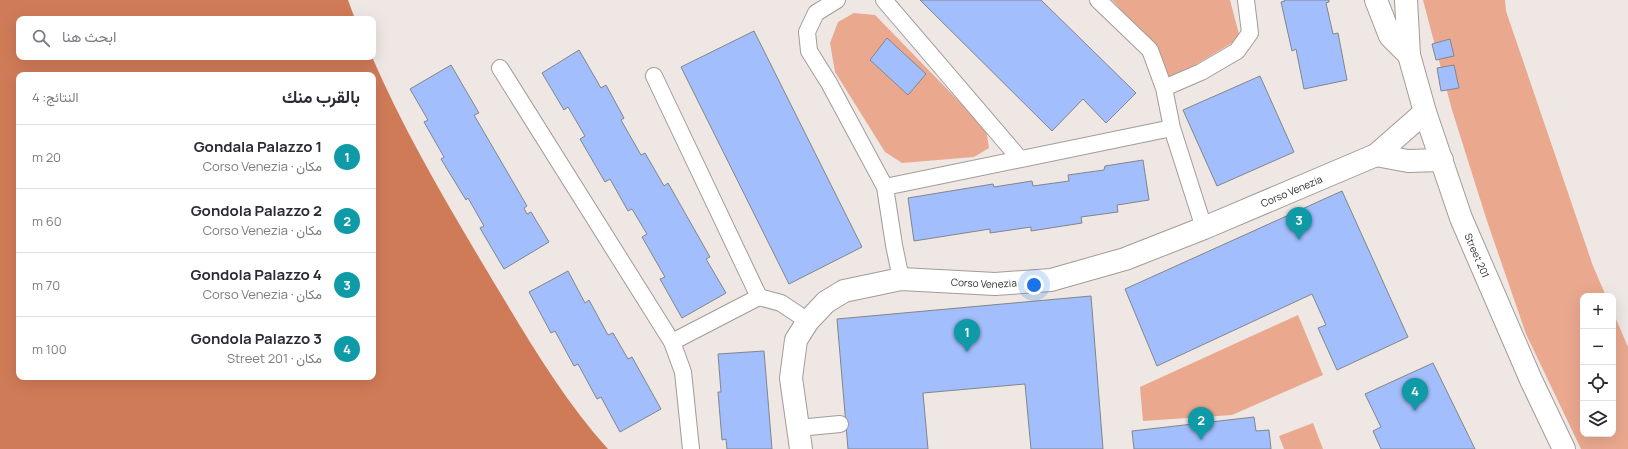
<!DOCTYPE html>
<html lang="ar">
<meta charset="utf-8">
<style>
body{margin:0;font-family:Manrope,Vazirmatn,sans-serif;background:#f7f7f7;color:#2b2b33;direction:rtl}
.controls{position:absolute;right:12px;bottom:12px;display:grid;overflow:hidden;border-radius:8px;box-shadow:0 4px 16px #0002}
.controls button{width:36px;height:36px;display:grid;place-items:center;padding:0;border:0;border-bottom:1px solid #e1e1e2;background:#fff;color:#2b2b33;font:20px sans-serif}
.you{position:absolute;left:1034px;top:285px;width:14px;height:14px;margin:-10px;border:3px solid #fff;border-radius:50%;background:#1a73e8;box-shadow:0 0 0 6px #1a73e833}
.badge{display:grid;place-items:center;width:26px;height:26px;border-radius:50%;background:#b45309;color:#fff;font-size:13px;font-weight:700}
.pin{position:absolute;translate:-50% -33px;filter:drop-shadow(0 1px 2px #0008)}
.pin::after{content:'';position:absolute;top:21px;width:14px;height:12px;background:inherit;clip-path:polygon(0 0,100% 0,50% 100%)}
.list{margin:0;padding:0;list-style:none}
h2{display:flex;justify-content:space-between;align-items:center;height:52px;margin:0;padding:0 16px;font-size:17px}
h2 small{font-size:13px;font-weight:400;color:#7c7c81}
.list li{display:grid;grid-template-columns:26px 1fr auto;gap:12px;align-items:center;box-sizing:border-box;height:64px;padding:0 16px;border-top:1px solid #e1e1e2}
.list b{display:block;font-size:15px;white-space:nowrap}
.list p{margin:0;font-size:13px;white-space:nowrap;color:#7c7c81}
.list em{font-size:13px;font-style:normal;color:#7c7c81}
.icon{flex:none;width:22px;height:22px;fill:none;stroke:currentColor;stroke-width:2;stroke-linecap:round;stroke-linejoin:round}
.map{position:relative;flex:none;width:1628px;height:449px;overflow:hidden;direction:ltr}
.search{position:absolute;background:#fff;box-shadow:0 4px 16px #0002;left:16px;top:16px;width:360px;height:44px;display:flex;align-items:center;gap:10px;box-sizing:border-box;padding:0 14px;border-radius:8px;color:#7c7c81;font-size:15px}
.panel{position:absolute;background:#fff;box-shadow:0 4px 16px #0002;left:16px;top:72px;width:360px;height:308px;border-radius:8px;direction:rtl}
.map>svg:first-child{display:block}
.green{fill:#eaa98f}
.water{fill:#d07b58;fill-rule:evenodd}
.building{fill:#a3befc;stroke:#82858b}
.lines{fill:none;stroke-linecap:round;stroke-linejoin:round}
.service-casing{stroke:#a39b98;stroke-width:18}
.minor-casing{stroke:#a39b98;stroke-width:24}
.service{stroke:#fff;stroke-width:16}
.minor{stroke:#fff;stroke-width:22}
.labels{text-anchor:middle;stroke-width:3;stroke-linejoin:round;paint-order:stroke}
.street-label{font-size:10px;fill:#2f2c2b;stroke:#fff}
</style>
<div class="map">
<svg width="1628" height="449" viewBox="0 0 1628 449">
<rect width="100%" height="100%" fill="#eee7e3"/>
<path class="green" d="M1112,0H1230L1240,38L1170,80L1155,47Z
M1423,0H1505L1506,11L1593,266L1606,296H1583V434H1613V312L1628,347V449H1581L1526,334L1487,221L1452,110Z
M854,13L875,15L986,129L989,148L974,157L902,163L885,152L835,72L830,43L838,22Z
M1298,315L1323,375L1232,415L1143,421L1140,387Z
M1313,423L1323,449H1284L1279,436Z"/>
<path class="water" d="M0,0H348L355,19H19V57H372C406,135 450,209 493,281C528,339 563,399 608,449H0ZM19,75H373V377H19Z"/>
<path class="building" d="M920,0H1041L1136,93L1106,123L1083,99L1052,131Z
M1284,0H1329V2L1326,3L1333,34L1338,33L1347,80L1304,89L1296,49L1292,51L1281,2L1285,1Z
M754,31L862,247L789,284L681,67Z
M887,38L926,74L908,95L870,60Z
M1450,39L1454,56L1436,60L1432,44Z
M579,50L601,88L606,85L624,118L621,120L641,155L645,153L664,186L668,183L710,257L706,259L726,293L682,318L660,279L665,277L642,237L647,234L632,209L628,211L610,179L605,182L580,139L585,136L568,107L564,110L542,73Z
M451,65L479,113L474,115L527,206L524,208L527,214L531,212L549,242L504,269L480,228L484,226L468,198L466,200L441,159L444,157L424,122L428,120L410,89Z
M1454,65L1459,88L1441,91L1437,68Z
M1260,76L1294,152L1217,186L1183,110Z
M1143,160L1149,200L1117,205L1118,212L1081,217L1082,223L1031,231V227L990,233V229L914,241L908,198L993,184L994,187L1032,181L1033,186L1069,181L1068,175L1104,170L1105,166Z
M1342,191L1408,337L1337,370L1318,328L1326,325L1312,294L1157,366L1125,289Z
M568,271L585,303L589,300L608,335L613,333L628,359L632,357L661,409L620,432L601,397L597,399L578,364L574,366L555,331L551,333L529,292Z
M1091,296L1103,449H1031L1025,384L923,393L928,449H848L837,319Z
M764,351L772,449H727L726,439L722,440L718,392H721L718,354Z
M1433,363L1475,449H1381L1373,431L1381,427L1365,394Z
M1254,417L1256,431L1269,430L1271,449H1134L1132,431Z"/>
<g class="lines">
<g class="service-casing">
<path id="service" d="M837,0L816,13L807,32L809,51L829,83L885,187L894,245L901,279
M884,0L1020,159
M1098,0L1150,50L1164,88L1172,128L1204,228
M500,68L672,342L683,372L691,449
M654,76L759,297L781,303L808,321
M1164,88L1201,72L1237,51L1250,33L1246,0
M885,187L1172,128
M672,342L759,297
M798,428L840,424"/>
</g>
<g class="minor-casing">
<g id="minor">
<path d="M1376,0L1390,36L1409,55"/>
<path id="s1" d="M1406,0L1409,55L1425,112L1461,218L1531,380L1564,449"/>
<path d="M1376,155L1408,161L1442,160"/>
<path id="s2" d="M801,449L791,378L796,340L808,321L826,302L844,291L901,279L995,284L1051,280L1125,259L1204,228L1376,155L1425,112"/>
</g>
</g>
<use href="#service" class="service"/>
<use href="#minor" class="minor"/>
</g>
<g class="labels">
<g class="street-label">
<text dy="4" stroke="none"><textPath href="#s2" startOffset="645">Corso Venezia</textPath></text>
<text dy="4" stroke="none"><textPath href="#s1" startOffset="267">Street 201</textPath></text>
<text dy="4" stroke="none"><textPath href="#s2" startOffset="321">Corso Venezia</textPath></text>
</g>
</g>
</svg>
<div class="controls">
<button>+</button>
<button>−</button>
<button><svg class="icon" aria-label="locate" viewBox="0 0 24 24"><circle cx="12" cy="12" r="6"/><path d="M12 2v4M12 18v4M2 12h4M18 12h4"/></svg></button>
<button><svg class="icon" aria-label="layers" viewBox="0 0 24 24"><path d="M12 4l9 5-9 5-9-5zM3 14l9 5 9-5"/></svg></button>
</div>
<div class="you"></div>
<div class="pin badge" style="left:967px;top:352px;background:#0f9aa8">1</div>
<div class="pin badge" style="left:1201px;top:440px;background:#0f9aa8">2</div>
<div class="pin badge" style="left:1299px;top:240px;background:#0f9aa8">3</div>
<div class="pin badge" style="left:1415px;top:411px;background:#0f9aa8">4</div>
<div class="search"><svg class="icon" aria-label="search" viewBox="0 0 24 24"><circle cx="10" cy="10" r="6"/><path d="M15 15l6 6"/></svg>ابحث هنا</div>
<section class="panel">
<h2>بالقرب منك<small>النتائج: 4</small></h2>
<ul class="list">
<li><span class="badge" style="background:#0f9aa8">1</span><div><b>Gondala Palazzo 1</b><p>مكان · Corso Venezia</p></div><em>20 m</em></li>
<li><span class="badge" style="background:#0f9aa8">2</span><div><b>Gondola Palazzo 2</b><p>مكان · Corso Venezia</p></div><em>60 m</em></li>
<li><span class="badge" style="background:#0f9aa8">3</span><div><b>Gondola Palazzo 4</b><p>مكان · Corso Venezia</p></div><em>70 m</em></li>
<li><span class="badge" style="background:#0f9aa8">4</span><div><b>Gondola Palazzo 3</b><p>مكان · Street 201</p></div><em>100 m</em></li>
</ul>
</section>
</div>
